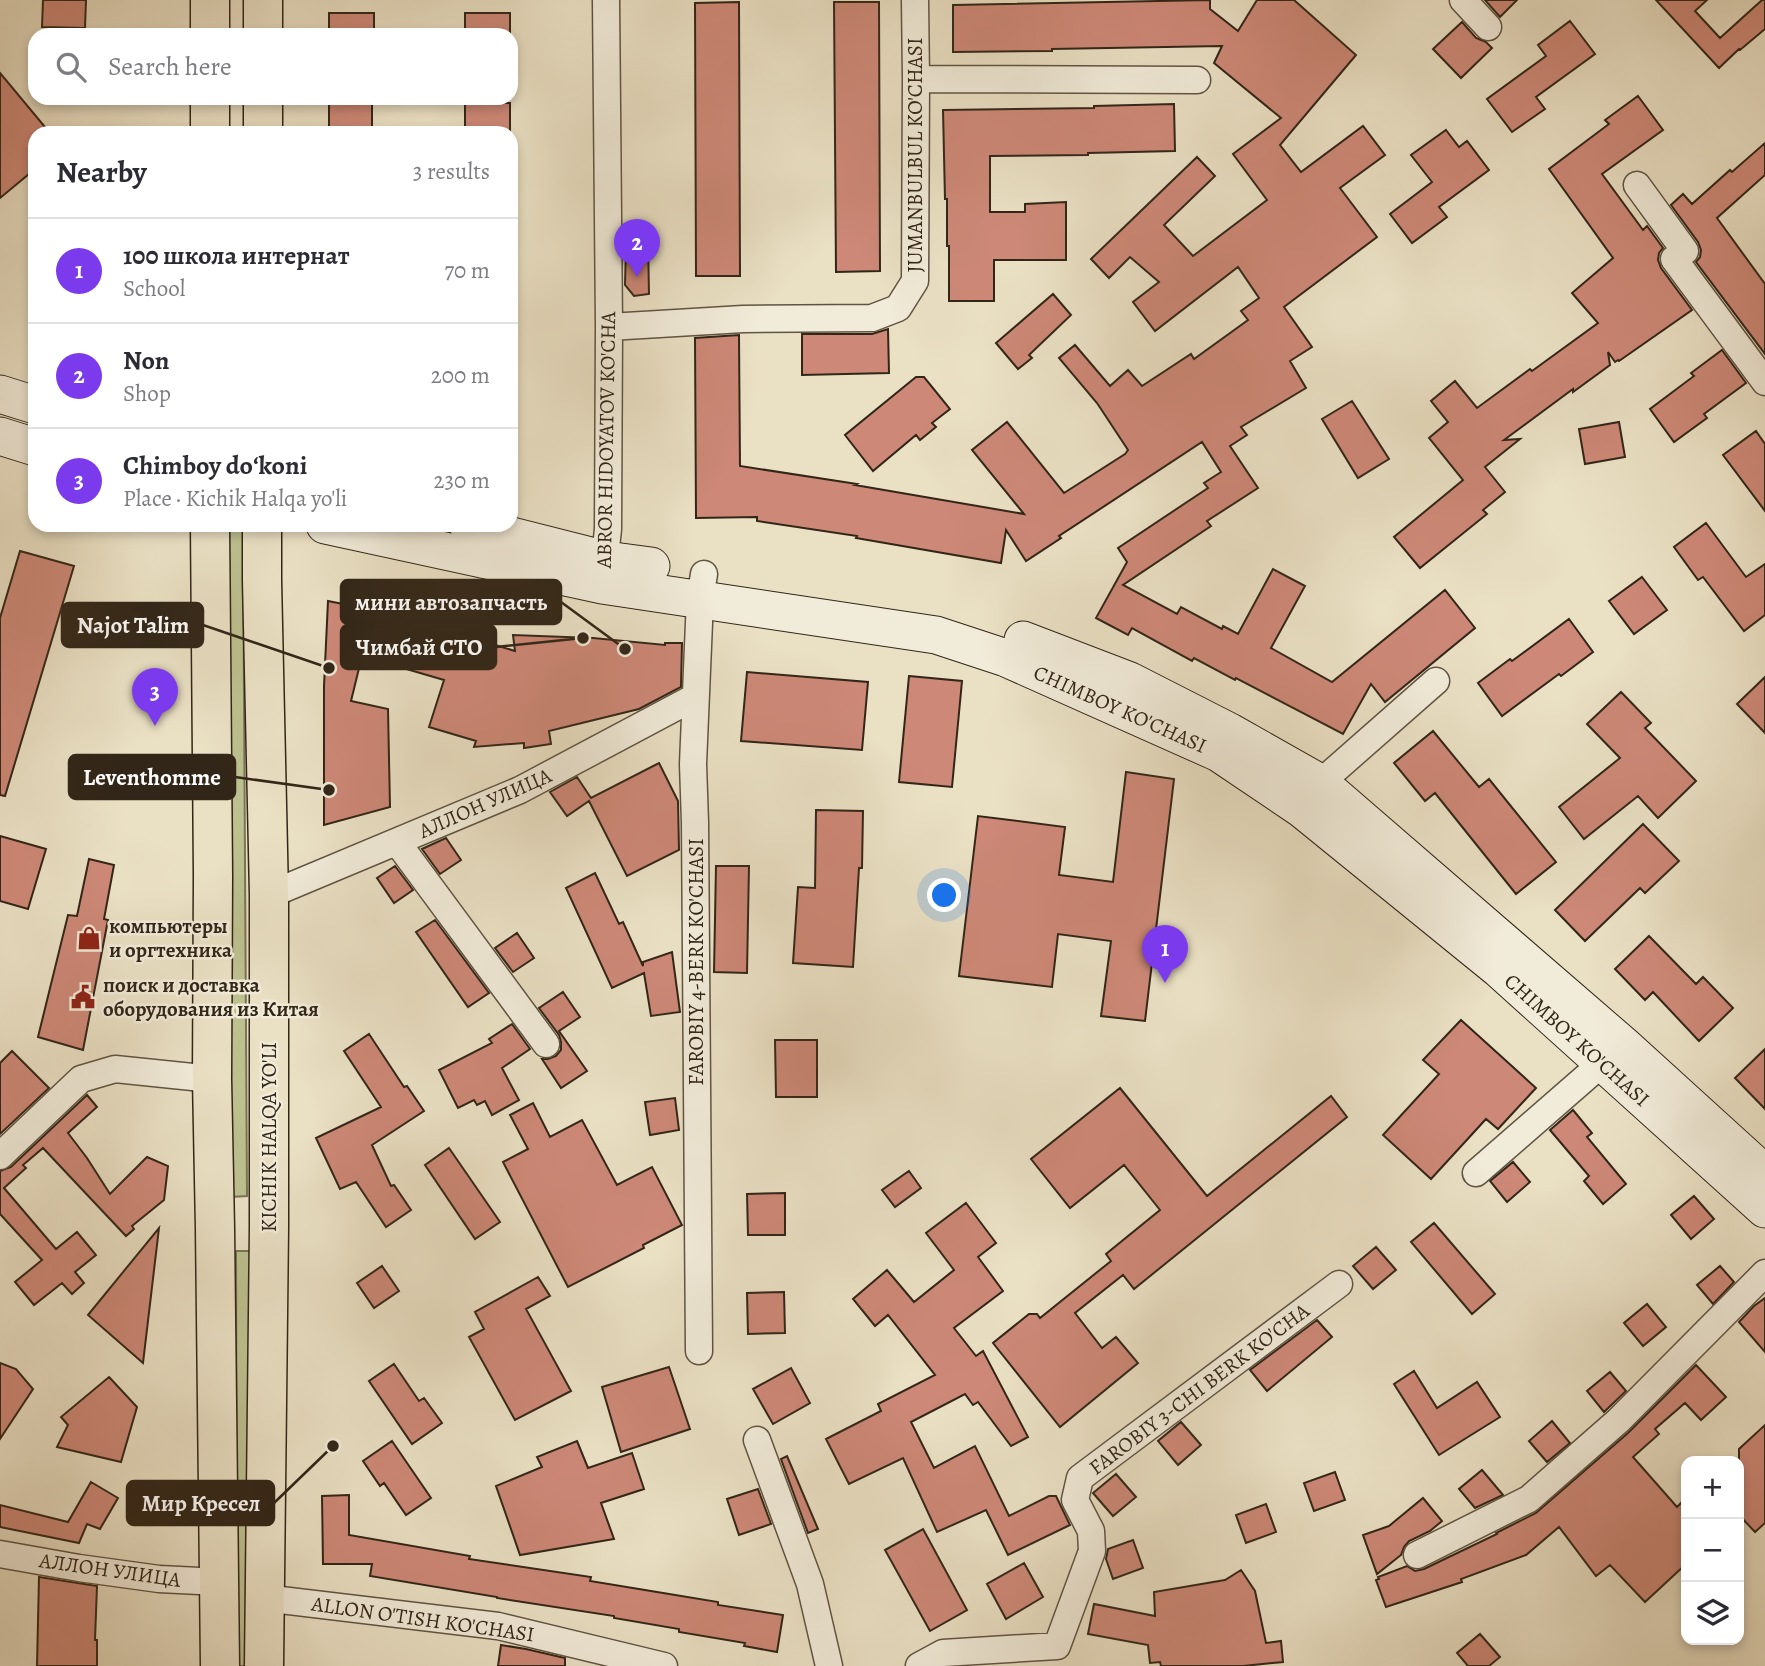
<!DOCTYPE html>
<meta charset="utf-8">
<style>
body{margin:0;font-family:Alegreya,serif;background:#f2f2f3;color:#2b2b33}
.controls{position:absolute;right:21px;bottom:21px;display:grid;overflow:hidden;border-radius:14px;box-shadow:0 4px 10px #0003}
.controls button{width:63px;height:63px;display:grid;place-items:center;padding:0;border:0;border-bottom:2px solid #e1e1e2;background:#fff;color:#2b2b33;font:35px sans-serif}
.you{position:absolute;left:945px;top:896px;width:24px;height:24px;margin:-18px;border:5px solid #fff;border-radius:50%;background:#1a73e8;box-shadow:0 0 0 10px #1a73e833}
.badge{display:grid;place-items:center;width:46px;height:46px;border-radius:50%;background:#7c3aed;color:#fff;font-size:23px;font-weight:700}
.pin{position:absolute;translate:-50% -58px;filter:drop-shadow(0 2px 4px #0008)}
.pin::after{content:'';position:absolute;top:37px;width:24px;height:21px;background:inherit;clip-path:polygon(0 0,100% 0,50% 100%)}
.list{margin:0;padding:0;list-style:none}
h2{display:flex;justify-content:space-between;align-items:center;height:91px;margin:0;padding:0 28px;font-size:30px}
h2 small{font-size:23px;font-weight:400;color:#7c7c81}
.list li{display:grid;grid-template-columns:46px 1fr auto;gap:21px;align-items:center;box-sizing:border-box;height:105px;padding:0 28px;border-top:2px solid #e1e1e2}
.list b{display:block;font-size:26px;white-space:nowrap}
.list p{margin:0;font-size:23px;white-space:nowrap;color:#7c7c81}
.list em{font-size:23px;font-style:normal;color:#7c7c81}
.icon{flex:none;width:38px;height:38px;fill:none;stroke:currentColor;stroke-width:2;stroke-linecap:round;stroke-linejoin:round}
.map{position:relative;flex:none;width:1765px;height:1666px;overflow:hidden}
.search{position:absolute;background:#fff;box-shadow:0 4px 10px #0003;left:28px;top:28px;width:490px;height:77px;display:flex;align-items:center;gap:18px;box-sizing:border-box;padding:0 24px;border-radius:21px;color:#7c7c81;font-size:26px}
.panel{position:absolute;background:#fff;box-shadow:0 4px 10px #0003;left:28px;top:126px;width:490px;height:406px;border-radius:21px}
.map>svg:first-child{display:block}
.green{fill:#bdc190;stroke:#787454;stroke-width:2}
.building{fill:#cd8877;stroke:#322618;stroke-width:2}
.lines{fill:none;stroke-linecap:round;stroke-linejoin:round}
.street-casing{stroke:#605443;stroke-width:29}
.secondary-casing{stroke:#322618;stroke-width:39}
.highway-casing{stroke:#322618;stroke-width:41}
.street{stroke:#f1ebd9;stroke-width:26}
.secondary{stroke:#f1ebd9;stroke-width:37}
.highway{stroke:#eae0c4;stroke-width:38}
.labels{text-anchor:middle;stroke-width:5;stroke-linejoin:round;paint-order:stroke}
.street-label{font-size:21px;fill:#322618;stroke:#f1ebd9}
.poi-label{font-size:21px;font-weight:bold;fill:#322618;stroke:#f1ebd9;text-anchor:start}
.leader{fill:none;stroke:#322618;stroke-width:2.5}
.callout-dot{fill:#322618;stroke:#f1ebd9;stroke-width:2.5}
.callout{fill:#322618;stroke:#322618;stroke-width:2.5}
.callout-label{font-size:23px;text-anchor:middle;font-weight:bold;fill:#fff}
</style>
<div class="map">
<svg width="1765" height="1666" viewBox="0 0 1765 1666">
<rect width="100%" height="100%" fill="#eae0c4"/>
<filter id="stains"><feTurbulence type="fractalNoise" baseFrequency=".00286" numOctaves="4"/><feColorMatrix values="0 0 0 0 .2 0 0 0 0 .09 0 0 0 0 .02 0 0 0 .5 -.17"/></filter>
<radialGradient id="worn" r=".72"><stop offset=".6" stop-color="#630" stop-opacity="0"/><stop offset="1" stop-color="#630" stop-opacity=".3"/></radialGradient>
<path class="green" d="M227,526H243L247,1196L231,1197Z
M236,1251H251L252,1666H237Z"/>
<path class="building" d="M43,0H86L85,28L42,27Z
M1210,0V9L1238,31L1257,0H1294L1356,55L1280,145L1301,172L1363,126L1385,155L1340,188L1377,237L1284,307L1312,347L1290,361L1306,388L1241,427L1247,435L1230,446L1258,488L1207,521L1211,526L1123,585L1177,614L1181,607L1222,629L1223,626L1238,634L1273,569L1305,586L1271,648L1332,682L1445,590L1475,628L1385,702L1371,684L1343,734L1236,678L1235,680L1194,658L1192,661L1132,628L1128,635L1096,618L1127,562L1118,548L1208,488L1204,483L1221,472L1202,442L1059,536L1061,538L1026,561L1006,530L1001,563L856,538L857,536L757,521V517L696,518L695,338L739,335L740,466L857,484L855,485L1024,514L972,450L1007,422L1064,493L1125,454L1128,450L1097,403L1059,358L1075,345L1110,386L1128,370L1142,386L1191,354L1194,359L1248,320L1241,311L1259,298L1238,267L1155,331L1133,302L1159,282L1130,257L1109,278L1091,259L1197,157L1215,176L1164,225L1193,256L1267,200L1233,154L1281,118L1214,63L1222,46L1052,49V51L953,52V5Z
M1485,0H1517L1500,17Z
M1656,0H1707L1695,11L1720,38L1762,0H1765V29L1740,50L1739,49L1719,68Z
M739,2L740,276H696L695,3Z
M834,2H879L880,271L836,272Z
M329,13H374V35H329Z
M465,13H510V35H465Z
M1570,21L1595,54L1536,97L1545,109L1512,132L1487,99L1546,56L1538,45Z
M1462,22L1476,38L1486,42L1492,48L1461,78L1433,49Z
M0,73L50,133H35V169L0,198Z
M1638,96L1663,130L1602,174L1643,230L1647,226L1663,248L1659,253L1658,260L1661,268L1692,310L1619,361L1618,360L1615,362L1608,352L1610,365L1573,392V389L1504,440L1520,439L1485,467L1505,492L1483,510L1487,514L1420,568L1394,537L1463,480L1429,438L1448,422L1431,401L1455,381L1477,408L1530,369L1532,371L1598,323L1572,293L1613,258L1549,169L1609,124L1605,120Z
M329,98H372V133H329Z
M465,103H510V133H465Z
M1174,104L1175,151L1088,153V155L990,156V212H1025V204L1066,202V260H994V301H949V246H947V199H945L943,110L1094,108V106Z
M1446,130L1459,147L1467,141L1489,170L1439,207L1447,217L1412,243L1390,214L1432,182L1411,155Z
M1765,143V175L1717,218L1765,284V354L1696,262L1700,257L1701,250L1698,242L1671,205L1683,194L1692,204L1730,170L1732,172Z
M648,242L649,294L634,296L625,285L626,248L632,244Z
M1053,294L1071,315L1029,355L1032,358L1018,369L996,343Z
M888,329L889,373L802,375V334H872Z
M1722,350L1746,383L1704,414L1707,418L1674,442L1650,409L1694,376L1691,373Z
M916,377H924L950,409L932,423L936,427L920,440L916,435L873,471L845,435Z
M1352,401L1389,459L1358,478L1322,419Z
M1619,422L1625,457L1585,464L1579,429Z
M1756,431L1765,444V511L1723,455Z
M1706,523L1746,577L1765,564V615L1744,631L1703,577L1698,580L1674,547Z
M20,551L74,566L5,796L0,795V618Z
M1642,577L1667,610L1634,634L1609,601Z
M439,586L467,591L459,634L515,651L513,635L593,638L665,645V643H682L681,687L639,709L549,731L551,744L524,748V743L474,747L476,741L429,727L444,680L362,656L351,701L388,709L390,807L324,825V686L328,601L368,609L431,627Z
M1569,619L1593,652L1561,676L1559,674L1502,716L1478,683L1510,659L1512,661Z
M747,672L868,682L862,750L741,741Z
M909,676L962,681L952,787L899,782Z
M1765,677V733L1737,704Z
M1621,692L1651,723L1645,728L1696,781L1658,818L1638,796L1584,839L1559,807L1620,758L1587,724Z
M1433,731L1479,787L1489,779L1556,862L1516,894L1435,793L1425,801L1394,763Z
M659,763L678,801L679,850L627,876L589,801L567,816L550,792L577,777L591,798Z
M1126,772L1174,779L1145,1021L1101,1016L1111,941L1058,934L1052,987L959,976L978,816L1065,827L1059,875L1113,882Z
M816,810L863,811L862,868H859L853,967L793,963L798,887L815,888Z
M1643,824L1679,861L1645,893L1640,888L1585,941L1555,910Z
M0,836L46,849L28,909L0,901Z
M446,838L461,860L440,874L422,849Z
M89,859L114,865L104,919L108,920L83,1050L38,1037L68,915L77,916Z
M395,866L413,890L394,903L377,878Z
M716,866H749L747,973L714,972Z
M595,873L619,924L623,922L643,966V962L672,952L680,1012L651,1016L644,973L612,988L566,888Z
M435,920L489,993L468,1007L416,932Z
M517,933L534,958L513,972L495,948Z
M1649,936L1696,984L1703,977L1733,1008L1699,1041L1653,992L1645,1000L1615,969Z
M563,992L580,1017L559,1031L587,1071L561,1088L542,1059H548L556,1056L561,1050V1042L559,1035L539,1008Z
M1461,1020L1536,1088L1498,1129L1486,1119L1431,1179L1383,1135L1439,1074L1423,1060Z
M512,1024L530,1049L502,1068L519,1100L492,1115L485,1101L477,1105L474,1100L458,1108L439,1070L492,1043L489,1039Z
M369,1034L404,1087L407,1086L424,1111L372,1145L391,1186L394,1185L411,1210L386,1227L356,1182L340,1189L316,1138L381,1107L344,1051Z
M775,1040H817V1097H776Z
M1765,1049V1109L1735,1078Z
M12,1051L49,1088L0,1134V1063Z
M1120,1088L1207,1196L1331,1096L1347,1117L1134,1289L1123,1275L1075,1313L1102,1348L1116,1337L1138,1363L1060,1427L993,1343L1029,1314H1037L1040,1318L1111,1261L1106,1254L1160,1210L1124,1165L1070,1208L1031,1159Z
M87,1095L97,1107L68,1133L87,1158L110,1194L147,1157L168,1166L164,1200L132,1226L134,1229L126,1236L43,1148L23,1165L26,1168L4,1188L56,1249L77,1232L96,1255L75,1272L84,1283L72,1294L62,1283L34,1305L15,1282L42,1260L0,1214V1171L11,1167Z
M675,1098L679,1130L650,1135L645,1102Z
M533,1103L550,1137L582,1120L617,1185L652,1167L682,1225L643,1245L644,1248L568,1287L503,1162L528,1149L510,1115Z
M1573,1110L1592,1133L1587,1137L1626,1184L1603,1204L1584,1181L1589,1176L1550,1130Z
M449,1148L500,1222L475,1239L425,1165Z
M1513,1162L1530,1182L1507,1202L1490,1181Z
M909,1171L921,1188L895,1207L882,1190Z
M785,1193V1235H748L747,1194Z
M1694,1196L1714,1219L1691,1239L1671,1215Z
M966,1203L996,1243L978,1257L1003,1291L954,1328L976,1356L983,1351L1028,1437L1011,1446L978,1402L973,1405L965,1394L911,1422L934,1468L975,1446L1009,1516L1049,1496H1056L1070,1525L1008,1555L986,1510L937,1532L903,1458L849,1484L826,1439L881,1411L878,1404L935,1375L888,1315L875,1326L853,1299L887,1270L914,1302L954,1270L926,1233Z
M1434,1223L1495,1294L1472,1314L1411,1242Z
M159,1228L143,1363L88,1315Z
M1376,1247L1396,1270L1373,1289L1353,1266Z
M382,1266L399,1291L374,1308L357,1283Z
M1720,1266L1734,1282L1713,1304L1697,1285Z
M538,1277L550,1296L526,1309L571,1391L515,1420L469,1337L484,1329L475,1312Z
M784,1292L785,1333L748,1334L747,1293Z
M1765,1298V1352L1739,1322L1754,1306Z
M1647,1304L1666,1327L1643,1346L1624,1323Z
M1317,1320L1332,1337L1267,1391L1250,1370Z
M0,1363L16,1369L33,1389L0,1439Z
M394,1364L419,1401L424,1398L442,1423L412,1444L369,1381Z
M1696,1365L1726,1397L1701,1420L1685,1403L1655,1429L1659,1434L1633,1457L1677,1507L1686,1498V1564L1645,1602L1610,1565L1596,1576L1559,1527L1526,1555L1461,1579L1462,1582L1386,1607L1376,1580L1379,1579L1378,1577L1407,1566L1415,1571L1424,1569L1497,1534L1496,1533L1536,1513L1628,1433Z
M669,1367L690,1429L621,1452L602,1387Z
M791,1368L810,1403L773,1424L753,1389Z
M1414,1371L1437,1408L1477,1382L1500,1417L1439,1455L1394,1384Z
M1610,1372L1626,1391L1604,1412L1587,1391Z
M109,1377L137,1407L121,1462L57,1447L68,1425L61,1417Z
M1552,1421L1570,1443L1547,1462L1529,1441Z
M1181,1422L1201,1445L1178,1465L1158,1441Z
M1765,1425V1523L1755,1532L1739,1515V1449Z
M392,1441L431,1498L406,1515L384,1483L380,1486L363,1461Z
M577,1441L588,1468L632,1453L644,1489L601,1503L614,1539L520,1555L496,1486L542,1467L537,1457Z
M787,1456L818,1529L808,1533L781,1459Z
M1482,1470L1503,1495L1475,1508L1459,1489Z
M1335,1472L1345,1500L1314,1511L1304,1483Z
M1116,1474L1136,1497L1113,1516L1093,1493Z
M91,1482L118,1498L100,1529L87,1524L79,1543L0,1527V1505L68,1522Z
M758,1489L771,1524L739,1535L727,1499Z
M349,1495V1535L470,1556L469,1559L591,1577L590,1581L651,1591L718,1602V1605L783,1615L777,1652L744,1646L745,1643L679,1632V1629L614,1618V1616L497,1598V1597L370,1576L372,1564H323L322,1496Z
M1423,1498L1442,1521L1430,1531L1409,1541L1404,1547L1401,1555L1377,1574L1363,1535L1389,1526Z
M1266,1504L1276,1532L1246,1543L1236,1515Z
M923,1529L967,1610L930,1631L885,1550Z
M1133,1540L1143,1568L1113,1579L1106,1559L1108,1549Z
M1024,1563L1043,1597L1006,1619L987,1584Z
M1241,1570L1255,1591L1266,1643L1281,1641L1283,1662L1243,1666H1161L1160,1662L1150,1663L1148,1645L1088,1634L1094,1604L1155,1616L1154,1592L1225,1580Z
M39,1577L97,1586L95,1640H97V1666H37Z
M1480,1634L1500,1657L1489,1666H1468L1457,1653Z
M501,1645L526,1649L565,1658V1666H498Z"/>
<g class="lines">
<g class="street-casing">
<path id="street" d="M1463,0L1488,27
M916,79L1197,80
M1637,185L1685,251L1674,259L1765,382
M609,327L743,319L872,318L898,308L915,281L916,79L915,0
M603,576L608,529L609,327L606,0
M1311,796L1320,783L1436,681
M397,842L546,1044
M269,895L520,790L695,697
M0,1156L81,1079L115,1069L212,1079
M1476,1173L1615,1052
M699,1351L695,823L693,764L700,599L704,574
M757,1440L810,1584L829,1666
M0,1554L79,1568L159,1579L220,1582
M1417,1555L1529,1499L1618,1421L1765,1273
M264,1598L498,1626L664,1666
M919,1666L943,1653L1057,1646L1092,1551L1091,1531L1075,1500L1080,1478L1339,1284"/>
</g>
<g class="secondary-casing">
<path id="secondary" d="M0,394L35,405
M0,436L35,447
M325,525L602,585L936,635L1006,658L1219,753L1302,809L1499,969L1765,1209
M468,525L606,560L651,566
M1023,640L1130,681L1230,732L1320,783L1623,1045L1765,1174"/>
</g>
<g class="highway-casing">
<path id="highway" d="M210,0V35
M263,35V0
M210,98V133
M263,133V98
M210,525L213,876L212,1079L215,1229L220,1666
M262,525V580L269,895V1227L264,1666"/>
</g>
<use href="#street" class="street"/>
<use href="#secondary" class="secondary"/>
<use href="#highway" class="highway"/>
</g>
<defs>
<g id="shop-bare" transform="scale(1.89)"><path d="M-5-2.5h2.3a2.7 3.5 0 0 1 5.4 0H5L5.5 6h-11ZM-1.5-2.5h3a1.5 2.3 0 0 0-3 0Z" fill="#8f2418" stroke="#f1ebd9" stroke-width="2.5" paint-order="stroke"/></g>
<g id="civic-bare" transform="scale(1.89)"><path d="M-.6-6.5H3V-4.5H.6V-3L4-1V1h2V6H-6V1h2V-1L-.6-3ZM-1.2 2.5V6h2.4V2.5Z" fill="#8f2418" stroke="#f1ebd9" stroke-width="2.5" paint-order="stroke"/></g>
</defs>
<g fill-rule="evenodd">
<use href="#shop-bare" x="89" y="938"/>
<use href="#civic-bare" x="83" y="997"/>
</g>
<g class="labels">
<g class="street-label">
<text transform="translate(915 155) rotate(-90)" y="7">JUMANBULBUL KO'CHASI</text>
<text transform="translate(606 440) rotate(-89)" y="7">ABROR HIDOYATOV KO'CHA</text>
<text transform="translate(1120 709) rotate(24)" y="7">CHIMBOY KO'CHASI</text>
<text transform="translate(485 803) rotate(-24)" y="7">АЛЛОН УЛИЦА</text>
<text transform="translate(696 962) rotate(-90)" y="7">FAROBIY 4-BERK KO'CHASI</text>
<text transform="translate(1577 1040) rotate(42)" y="7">CHIMBOY KO'CHASI</text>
<text transform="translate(269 1137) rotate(-90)" y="7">KICHIK HALQA YO'LI</text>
<text transform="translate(1199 1389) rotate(-37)" y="7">FAROBIY 3-CHI BERK KO'CHA</text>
<text transform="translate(110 1570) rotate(8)" y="7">АЛЛОН УЛИЦА</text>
<text transform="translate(423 1619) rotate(8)" y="7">ALLON O'TISH KO'CHASI</text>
</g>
<g class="poi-label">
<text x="109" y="933">компьютеры<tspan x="109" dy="24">и оргтехника</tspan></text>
<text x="103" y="992">поиск и доставка<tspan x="103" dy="24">оборудования из Китая</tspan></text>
</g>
</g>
<path class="leader" d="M625 649L561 602M329 668L203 625M583 638L496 647M329 790L235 777M333 1446L274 1503"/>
<g class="callout-dot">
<circle cx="625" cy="649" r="7"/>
<circle cx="329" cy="668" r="7"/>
<circle cx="583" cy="638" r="7"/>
<circle cx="329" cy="790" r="7"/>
<circle cx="333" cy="1446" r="7"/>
</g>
<g class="callout">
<rect x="341" y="580" width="220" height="44" rx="7"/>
<rect x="62" y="603" width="141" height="44" rx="7"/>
<rect x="341" y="625" width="155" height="44" rx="7"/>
<rect x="69" y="755" width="166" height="44" rx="7"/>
<rect x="127" y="1481" width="147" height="44" rx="7"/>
</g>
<g class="callout-label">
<text x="451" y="610">мини автозапчасть</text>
<text x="133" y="633">Najot Talim</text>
<text x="419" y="655">Чимбай СТО</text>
<text x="152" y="785">Leventhomme</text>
<text x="201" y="1511">Мир Кресел</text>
</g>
<rect width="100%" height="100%" filter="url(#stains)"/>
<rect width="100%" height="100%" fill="url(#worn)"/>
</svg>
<div class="controls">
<button>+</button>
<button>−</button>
<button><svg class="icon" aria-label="layers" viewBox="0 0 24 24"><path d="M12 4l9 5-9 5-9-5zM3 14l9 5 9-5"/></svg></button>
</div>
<div class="you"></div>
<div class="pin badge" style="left:1165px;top:983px">1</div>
<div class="pin badge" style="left:637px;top:277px">2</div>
<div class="pin badge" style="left:155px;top:726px">3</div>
<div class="search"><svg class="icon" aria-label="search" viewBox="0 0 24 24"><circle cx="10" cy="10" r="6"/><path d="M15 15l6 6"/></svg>Search here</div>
<section class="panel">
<h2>Nearby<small>3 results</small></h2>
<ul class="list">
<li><span class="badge">1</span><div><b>100 школа интернат</b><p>School</p></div><em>70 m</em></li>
<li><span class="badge">2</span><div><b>Non</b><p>Shop</p></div><em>200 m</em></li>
<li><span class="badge">3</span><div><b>Chimboy doʻkoni</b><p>Place · Kichik Halqa yo'li</p></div><em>230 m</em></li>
</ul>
</section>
</div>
